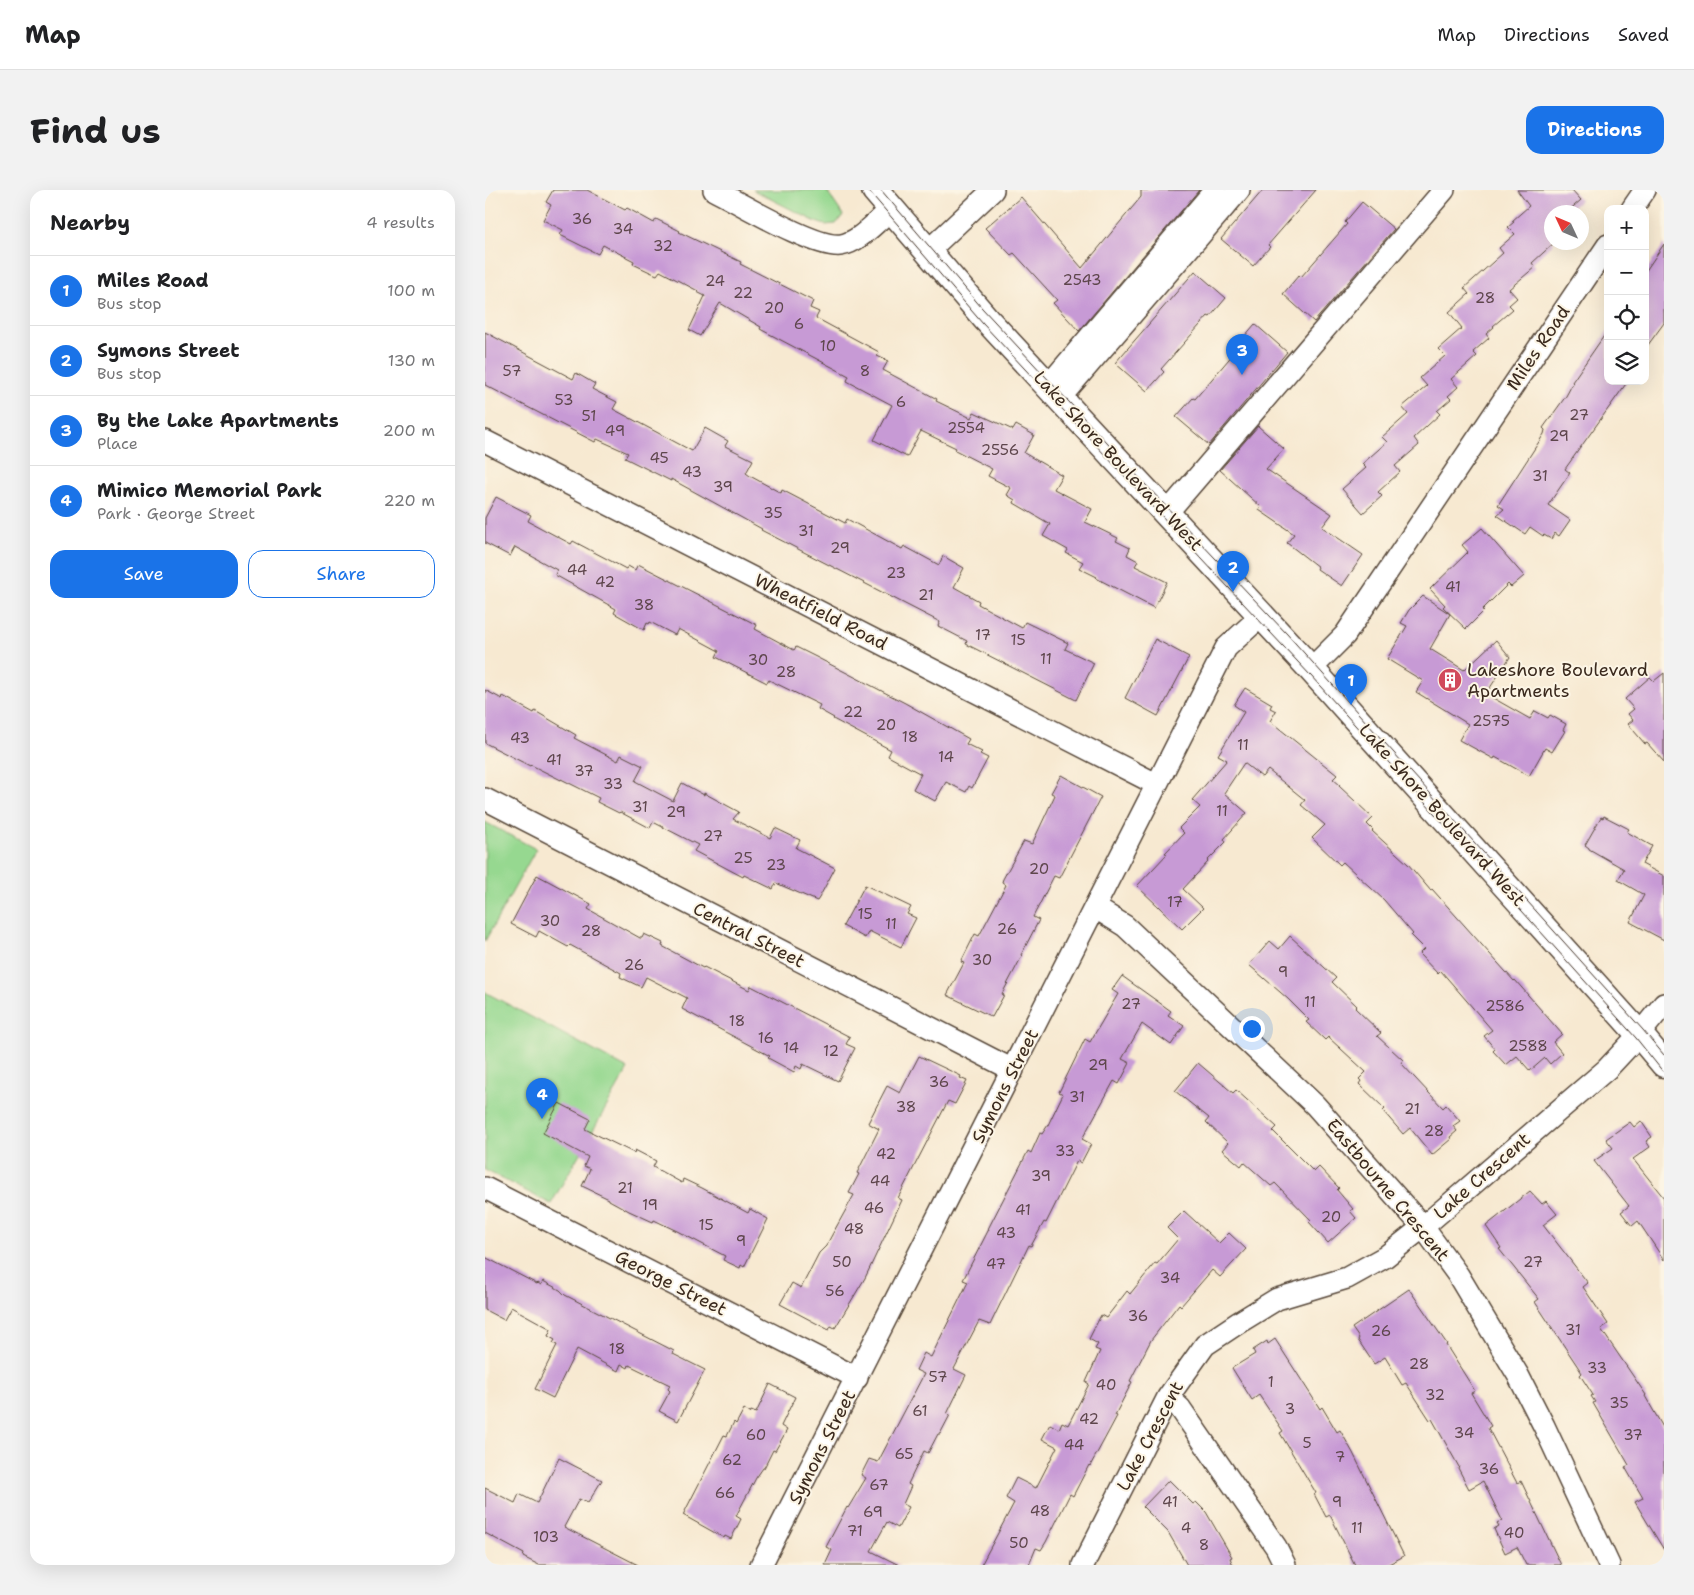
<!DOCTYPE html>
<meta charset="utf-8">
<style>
body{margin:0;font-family:"Shantell Sans",sans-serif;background:#f2f2f2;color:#202124}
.controls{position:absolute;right:15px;top:15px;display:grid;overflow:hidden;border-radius:10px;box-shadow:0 5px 20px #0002}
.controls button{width:45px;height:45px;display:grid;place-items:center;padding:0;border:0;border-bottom:1px solid #e0e0e0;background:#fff;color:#202124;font:25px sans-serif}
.compass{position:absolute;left:1059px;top:15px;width:45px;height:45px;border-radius:50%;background:#fff;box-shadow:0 5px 20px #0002;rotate:314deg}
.you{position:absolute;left:766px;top:838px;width:18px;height:18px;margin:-12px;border:4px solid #fff;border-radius:50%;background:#1a73e8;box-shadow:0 0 0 8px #1a73e833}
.badge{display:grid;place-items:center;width:32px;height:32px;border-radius:50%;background:#1a73e8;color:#fff;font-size:16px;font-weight:700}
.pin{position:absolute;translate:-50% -41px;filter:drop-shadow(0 1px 2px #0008)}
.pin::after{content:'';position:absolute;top:26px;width:18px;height:15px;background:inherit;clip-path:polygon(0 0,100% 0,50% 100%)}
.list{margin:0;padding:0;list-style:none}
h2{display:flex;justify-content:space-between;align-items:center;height:65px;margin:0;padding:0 20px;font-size:21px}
h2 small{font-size:16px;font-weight:400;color:#757577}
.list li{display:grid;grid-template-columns:32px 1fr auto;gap:15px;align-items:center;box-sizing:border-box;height:70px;padding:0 20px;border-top:1px solid #e0e0e0}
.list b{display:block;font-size:19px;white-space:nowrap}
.list p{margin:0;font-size:16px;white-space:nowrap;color:#757577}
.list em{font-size:16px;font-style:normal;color:#757577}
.actions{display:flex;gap:10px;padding:15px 20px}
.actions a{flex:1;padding:11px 0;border:1px solid #1a73e8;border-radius:15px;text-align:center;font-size:18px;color:#1a73e8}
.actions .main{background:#1a73e8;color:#fff}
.icon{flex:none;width:28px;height:28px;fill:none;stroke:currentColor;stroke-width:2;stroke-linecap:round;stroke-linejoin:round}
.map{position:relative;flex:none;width:1179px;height:1375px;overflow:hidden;border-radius:15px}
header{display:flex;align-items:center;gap:30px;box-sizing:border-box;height:70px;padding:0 25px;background:#fff;border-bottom:1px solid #e0e0e0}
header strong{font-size:24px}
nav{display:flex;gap:28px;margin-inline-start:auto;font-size:18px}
.intro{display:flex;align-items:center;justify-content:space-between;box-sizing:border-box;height:120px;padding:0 30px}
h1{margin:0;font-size:35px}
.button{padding:12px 22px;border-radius:15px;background:#1a73e8;color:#fff;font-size:18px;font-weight:700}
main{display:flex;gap:30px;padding:0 30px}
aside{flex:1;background:#fff;border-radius:15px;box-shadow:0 5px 20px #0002}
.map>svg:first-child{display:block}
.green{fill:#96d890;stroke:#688157}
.building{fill:#c79ad5}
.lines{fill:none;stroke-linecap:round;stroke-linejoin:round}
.minor-casing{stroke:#574739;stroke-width:24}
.major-casing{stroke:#574739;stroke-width:29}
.minor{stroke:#fff;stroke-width:21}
.major{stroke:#fff;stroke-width:26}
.tram{stroke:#3b2a1e;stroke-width:1}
.labels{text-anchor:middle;stroke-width:4;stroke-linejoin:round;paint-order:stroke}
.number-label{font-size:15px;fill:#5e464c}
.street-label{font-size:18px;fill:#3b2a1e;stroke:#fcf5e5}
.poi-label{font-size:18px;fill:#3b2a1e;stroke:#fcf5e5;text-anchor:start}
</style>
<header>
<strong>Map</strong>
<nav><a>Map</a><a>Directions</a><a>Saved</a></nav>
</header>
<div class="intro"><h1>Find us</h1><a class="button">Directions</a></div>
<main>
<aside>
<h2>Nearby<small>4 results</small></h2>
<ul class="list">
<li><span class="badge">1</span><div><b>Miles Road</b><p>Bus stop</p></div><em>100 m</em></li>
<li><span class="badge">2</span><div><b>Symons Street</b><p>Bus stop</p></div><em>130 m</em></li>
<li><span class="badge">3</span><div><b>By the Lake Apartments</b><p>Place</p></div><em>200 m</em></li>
<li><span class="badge">4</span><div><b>Mimico Memorial Park</b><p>Park · George Street</p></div><em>220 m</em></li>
</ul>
<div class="actions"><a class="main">Save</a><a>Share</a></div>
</aside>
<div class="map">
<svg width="1179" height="1375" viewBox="0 0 1179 1375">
<rect width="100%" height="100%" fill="#fcf5e5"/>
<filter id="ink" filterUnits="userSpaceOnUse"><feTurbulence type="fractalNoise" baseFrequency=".02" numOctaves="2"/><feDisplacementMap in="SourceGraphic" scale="10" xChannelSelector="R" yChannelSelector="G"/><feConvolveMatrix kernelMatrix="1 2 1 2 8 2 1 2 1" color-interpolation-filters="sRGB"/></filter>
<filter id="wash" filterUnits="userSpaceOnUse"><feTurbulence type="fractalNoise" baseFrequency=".0096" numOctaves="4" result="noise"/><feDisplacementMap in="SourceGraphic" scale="20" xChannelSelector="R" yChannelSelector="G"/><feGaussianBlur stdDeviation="1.12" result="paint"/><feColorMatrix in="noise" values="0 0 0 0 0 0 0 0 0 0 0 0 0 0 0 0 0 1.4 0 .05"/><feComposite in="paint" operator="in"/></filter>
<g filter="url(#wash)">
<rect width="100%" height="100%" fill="#f7e9d1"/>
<path class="green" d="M268,0H341L358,25L351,34L340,35L331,32Z
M0,632L51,659L0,751Z
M0,802L143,879L66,1014L0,980Z"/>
<g id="blocks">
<path class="building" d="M68,0H102L140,20L142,18L169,33L171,29L195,41L194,42L256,72L255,74L328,111L325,118L334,122L331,128L394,162L392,166L403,171L398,180L452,209L451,211L486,228L489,222L528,240L531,235L549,245L539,263L577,285L569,299L607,319L600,332L633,348L631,351L645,358L642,365L653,371L650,376L682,392L669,418L611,388L612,387L594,378L598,372L581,363L583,360L558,346L565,334L529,313L530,310L522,305L526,298L503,286L507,279L470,260L471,258L436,241L422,267L389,250L407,215L362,191L364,186L275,139L276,137L235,113L215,146L204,140L220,106L212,102L213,101L175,81L172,85L165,82L148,74L149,71L118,55L113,64L75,45L78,40L58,30L66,15L61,12Z
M656,0H714L594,141L568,113L572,110L529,63L526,65L500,38L536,7L597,78L656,7Z
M778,0H831L783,55L785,57L768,76L736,49Z
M1032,0H1087L1096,10L1082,22H1066V52H1070L1047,73L1050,77L1024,99L1032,108L1024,115L1028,119L1008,136L1009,137L1001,144L1004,148L988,162L992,166L966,189L973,197L963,206L966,209L952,221L955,224L929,248L934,255L910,276L915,282L893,302L897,306L878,323L857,299L881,278L877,274L902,252L897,247L923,224L917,217L942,196L935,188L960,166L953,159L977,138L964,122L984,104L979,98L1018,63L1014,58L1030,44L1023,37L1029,32L1027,31L1044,16Z
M877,12L909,39L829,132L798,104L814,85L816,87L862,34L860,32Z
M1179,54V133L1160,159V82Z
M710,81L741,108L725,127L723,126L676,179L679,182L662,201L630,173Z
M770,134L802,162L724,255L691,227L708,208L710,209L755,156L753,154Z
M1123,140V191H1143L1080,279L1085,283L1063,315L1085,330L1074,346L1070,343L1066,349L1059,345L1058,346L1045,337L1040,344L1012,325L1019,319L1013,315L1059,244L1060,240L1058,238L1081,206L1088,193L1087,192Z
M0,142L88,189L91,183L110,194L107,199L132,212L128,219L207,261L220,238L243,251L240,256L268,270L261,283L265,286L296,303L297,300L360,333L362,329L417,359L419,356L454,375L458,366L479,378L469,397L494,411L493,414L537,438L540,432L583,453L580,459L609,473L591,510L481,454L482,451L453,436L455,432L276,340L277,339L186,289V291L140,268L143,263L112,249L110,252L0,195Z
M773,236L799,259L781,279L847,324L837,337L878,365L857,396L832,379L833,377L802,353L809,344L774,320L776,317L735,280Z
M11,307L46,325L43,331L86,354L88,351L141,379L143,376L150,380L153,374L272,435L270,439L309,460L311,457L331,467L420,513L484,549L481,554L497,562L495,564L503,568L487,598L484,596L481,602L461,592L450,611L428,599L436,584L403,566L406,560L348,529L349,528L333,519L335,515L284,490L282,493L231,467L234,461L193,439L190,445L165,432L164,434L162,433L159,440L129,423L131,419L70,385L72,380L30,357L25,366L0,353V328Z
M997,338L1039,386L1026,397L1023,394L997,420L999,421L981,439L958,417L960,415L945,399L983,362L977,355Z
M938,406L965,424L945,459L979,480L1011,450L1025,467L1001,504L1045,529L1050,521L1063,528L1065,525L1081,534L1078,540L1080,541L1067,562L1060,558L1044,586L1010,567L1009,569L974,550L983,534L931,502L938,491L902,469L922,436L916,433L924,420Z
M670,449L704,467L673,526L640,508Z
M1179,483V572L1162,553L1160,554L1143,534L1148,530L1143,524L1149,519L1140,509L1165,487L1169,491Z
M760,498L787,514L785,518L791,521L785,531L852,585L848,589L855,595L854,596L888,628L882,634L888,640L887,641L923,674L946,701L947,699L1029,791L1030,790L1077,844L1068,852L1077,863L1065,874L1060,868L1045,881L1032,866L1021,875L1008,861L1010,859L999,846L1007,840L956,781L953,784L934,764L939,759L926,746L928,744L899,710L858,672L855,675L827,648L840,635L816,615L820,610L783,580L777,587L759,573L739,603L762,623L739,649L741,652L722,671L723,672L698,699L718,718L697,739L652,696L682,664L680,663L699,643L694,638L715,617L707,610L742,570L733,565L759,522L749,515Z
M0,500L17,509L18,506L49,523L50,521L91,545L89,548L133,571L136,565L158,576L150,591L188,611L197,593L219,605V603L254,622L248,629L285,648L290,638L315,650L311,658L350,678L334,708L332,711L291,693L288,699L259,685L258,687L209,661L213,655L168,632L165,638L135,622L134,623L112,612L114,608L76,589V590L46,575L45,576L0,553Z
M576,585L616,607L574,688L569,686L548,727L554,730L536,765L537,766L517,804L519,805L507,827L462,805L479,773L476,772L490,744L494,746L521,695L517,692L518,689L539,651L547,654L570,605L566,603Z
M1119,626L1144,639L1142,642L1167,656L1157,674L1179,686V750L1145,732L1159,705L1133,690L1139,679L1104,659V658L1100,655L1116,627L1118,628Z
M52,685L106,714L103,719L155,748H157L159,744L178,753L177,756L218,778L219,777L264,800L266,796L365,847L361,854L370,858L353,891L318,874L316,879L311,876L309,882L283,868L285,866L197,819L202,808L161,787L156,797L135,787L136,783L85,755L83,757L54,741L51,747L26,734Z
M380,695L426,717L422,724L431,728L416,757L384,741L380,748L358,736Z
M805,746L851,788L847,792L872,816L870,818L896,843L892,846L918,870L916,873L958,918L961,915L975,931L968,936L972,941L965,947L966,949L947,965L925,938L918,944L898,921L900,919L874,894L876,891L874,889L881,882L843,847L840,850L821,832L824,830L803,809L764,775L785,751L794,759Z
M637,786L686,821L683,825L699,836L686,855L657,834L637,869L645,873L634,894L629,891L597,949L606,954L596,973L592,971L561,1033L559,1032L546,1056L544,1055L505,1135L494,1131L469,1179L481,1185L462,1224L465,1225L455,1244H453L443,1263L439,1261L423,1294L426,1296L418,1314L424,1317L413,1338L402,1332L386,1361L414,1375H340L347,1360L341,1357L362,1317L363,1318L381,1288L376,1285L384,1269L393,1272L439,1184L431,1180L439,1163L446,1167L483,1092L478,1090L504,1039H503L543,961L546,963L555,943L557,944L563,935L578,904L574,902L600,849L605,852L633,804L627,800Z
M434,866L476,886L475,888L482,891L470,914L463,911L431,973L413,1008L417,1010L380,1088L350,1138L346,1136L344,1140L295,1114L307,1093L316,1098L334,1063L341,1056L348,1043L369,1005L364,1003L374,984L372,983L394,939L383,933L402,896L415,903Z
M713,873L748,903L751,900L792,937L788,941L829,982L834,977L854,998L852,1000L868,1019L865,1021L871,1028L843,1053L824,1032L826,1030L790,993L786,996L759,972L756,976L737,960L743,953L721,932L724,928L690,901Z
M74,913L105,929L100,939L149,963L150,960L171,971L168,977L197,993L198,989L217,998L263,1023L265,1019L283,1029L259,1077L256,1075L255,1078L238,1070L240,1066L192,1041L169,1030L168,1032L144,1021L124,1010V1009L97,996L105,979L99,976L103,967L58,943Z
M1156,931L1167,947L1161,951L1165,957L1148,969L1179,1008V1070L1153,1031L1147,1036L1136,1022L1144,1016L1109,971L1128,958L1121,949L1145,932L1149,937Z
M1045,1001L1057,1014L1061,1011L1072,1024L1058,1035L1103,1093L1098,1097L1123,1134L1116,1139L1161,1205L1160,1206L1179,1239V1360L1150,1312L1158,1308L1140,1277L1144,1275L1108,1213L1110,1212L1106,1206L1108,1205L1095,1185L1097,1183L1050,1112L1054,1109L1014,1059L1016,1058L1001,1036Z
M699,1021L734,1053L744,1043L761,1059L735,1087L727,1080L696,1116L694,1114L666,1150L645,1191L647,1192L630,1225L632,1226L624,1241L605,1276L604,1275L588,1306L585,1304L561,1352L556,1360L551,1358L544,1375H496L529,1313L521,1308L531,1288L551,1298L572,1257L557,1249L565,1234L574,1239L577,1232L583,1235L604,1194L601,1192L615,1161L610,1159L613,1154L604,1149L616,1125L621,1128L642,1101L645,1104L670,1073L672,1074L693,1049L682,1038Z
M0,1067L52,1094L53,1093L56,1095L58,1091L75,1100L80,1105L189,1161L188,1164L220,1180L193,1231L174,1221L185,1201L183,1199L185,1195L144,1175L143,1178L136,1174L133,1181L92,1159L68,1208L50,1199L72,1155L68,1153L70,1150L63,1146L66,1139L26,1117L19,1130L0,1120Z
M924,1099L962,1154L961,1155L990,1201L986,1203L1006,1236L1003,1238L1032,1293L1036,1291L1076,1375H1041L1032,1357L1020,1363L1009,1339L1014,1336L1012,1333L1017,1330L998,1291L984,1299L973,1278L974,1277L947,1229L945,1230L921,1193L917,1195L900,1167L889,1174L873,1150L874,1148L867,1138Z
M790,1149L835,1219L837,1217L852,1242L855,1240L868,1263L919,1366L902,1375H870L845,1325L841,1327L829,1304L831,1303L795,1243L798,1241L774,1205L767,1210L747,1178L770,1164L768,1160L782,1151L783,1154Z
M285,1194L310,1207L296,1236L302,1240L290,1261L288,1260L279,1278H278L271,1288L251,1326L256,1329L246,1349L240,1346L239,1348L198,1325L239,1245L242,1246L249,1232L251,1234L259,1219L265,1223L266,1221L271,1223Z
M74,1268L117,1290L103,1313L94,1309L79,1337L153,1375H54L38,1367L39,1364L0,1343V1298L30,1313L34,1304L52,1313Z
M684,1290L708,1314L711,1312L721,1322L747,1367L745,1368L748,1375H702L683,1342L658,1317Z"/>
</g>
</g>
<g filter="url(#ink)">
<use href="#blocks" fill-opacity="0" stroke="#574739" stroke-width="1"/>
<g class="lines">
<g class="minor-casing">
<path id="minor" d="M229,0C255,13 331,59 356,55C375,52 391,31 406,20
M1147,19L1160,0
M442,62L508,0
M563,196L730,0
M574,209L754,0
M0,251L671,594
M681,324L959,0
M826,479L860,445L1123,55
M0,609L528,880
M611,718L640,736L830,915L938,1037L973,1085L1033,1185L1059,1236L1124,1375
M0,998L372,1188
M683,1207L695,1218L791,1357L800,1375
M276,1375L741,458L776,426
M598,1375L683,1207L720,1155L753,1133L792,1109L862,1088L900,1067L938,1037L1122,879L1151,848L1179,814"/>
</g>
<g class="major-casing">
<path id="major" d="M390,0L502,130L826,479L1154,844L1179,874"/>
</g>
<use href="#minor" class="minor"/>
<use href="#major" class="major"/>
<path class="tram" d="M383,0L498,134L826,486L1151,848L1179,883
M396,0L497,118L659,293L802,444L1158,840L1179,865"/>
</g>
</g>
<defs>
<g id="building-disc" transform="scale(1.25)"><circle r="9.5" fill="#d1495b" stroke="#fcf5e5"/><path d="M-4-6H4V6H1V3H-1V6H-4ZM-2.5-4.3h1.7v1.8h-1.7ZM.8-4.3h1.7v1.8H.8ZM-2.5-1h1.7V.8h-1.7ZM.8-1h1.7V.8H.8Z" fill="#fff"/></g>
</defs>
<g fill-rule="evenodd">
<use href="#building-disc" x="965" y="490"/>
</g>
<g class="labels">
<g class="number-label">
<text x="97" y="34">36</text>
<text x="138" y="44">34</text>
<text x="178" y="61">32</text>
<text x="597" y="95">2543</text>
<text x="230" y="96">24</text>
<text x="258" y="108">22</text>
<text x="1000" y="113">28</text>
<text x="289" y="123">20</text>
<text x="314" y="139">6</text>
<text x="343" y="161">10</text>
<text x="27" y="186">57</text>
<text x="380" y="186">8</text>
<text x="79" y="215">53</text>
<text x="416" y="217">6</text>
<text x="1094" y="230">27</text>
<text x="104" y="231">51</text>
<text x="481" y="243">2554</text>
<text x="130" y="246">49</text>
<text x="1074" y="251">29</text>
<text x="515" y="265">2556</text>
<text x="174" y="273">45</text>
<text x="207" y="287">43</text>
<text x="1055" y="291">31</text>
<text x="238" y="302">39</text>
<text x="288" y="328">35</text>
<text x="321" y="346">31</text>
<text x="355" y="363">29</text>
<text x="92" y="385">44</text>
<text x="411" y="388">23</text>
<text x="120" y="397">42</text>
<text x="968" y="402">41</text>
<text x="441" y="410">21</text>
<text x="159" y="420">38</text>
<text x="498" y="450">17</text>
<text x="533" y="455">15</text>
<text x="561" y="474">11</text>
<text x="273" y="475">30</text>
<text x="301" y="487">28</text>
<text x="368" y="527">22</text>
<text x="1006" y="536">2575</text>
<text x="401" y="540">20</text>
<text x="425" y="552">18</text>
<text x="35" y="553">43</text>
<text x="758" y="560">11</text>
<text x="461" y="572">14</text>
<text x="69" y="575">41</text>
<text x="99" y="586">37</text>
<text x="128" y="599">33</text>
<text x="155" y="622">31</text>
<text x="737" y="626">11</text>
<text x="191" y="627">29</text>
<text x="228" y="651">27</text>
<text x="258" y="673">25</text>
<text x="291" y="680">23</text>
<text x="554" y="684">20</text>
<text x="690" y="717">17</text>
<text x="380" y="729">15</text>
<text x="65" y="736">30</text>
<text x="406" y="739">11</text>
<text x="522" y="744">26</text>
<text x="106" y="746">28</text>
<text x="497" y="775">30</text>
<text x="149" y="780">26</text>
<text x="798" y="787">9</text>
<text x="825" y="817">11</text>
<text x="646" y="819">27</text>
<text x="1020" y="821">2586</text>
<text x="252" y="836">18</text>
<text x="281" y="853">16</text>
<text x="1043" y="861">2588</text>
<text x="306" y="863">14</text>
<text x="346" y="866">12</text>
<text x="613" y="880">29</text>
<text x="454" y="897">36</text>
<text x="592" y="912">31</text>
<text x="421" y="922">38</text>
<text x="927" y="924">21</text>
<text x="949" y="946">28</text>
<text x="580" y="966">33</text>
<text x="401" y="969">42</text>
<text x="556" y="991">39</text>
<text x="395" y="996">44</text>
<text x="140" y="1003">21</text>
<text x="165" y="1020">19</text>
<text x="389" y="1023">46</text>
<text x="538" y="1025">41</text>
<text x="846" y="1032">20</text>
<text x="221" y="1040">15</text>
<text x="369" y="1044">48</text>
<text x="521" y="1048">43</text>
<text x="256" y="1056">9</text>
<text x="357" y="1077">50</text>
<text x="1048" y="1077">27</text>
<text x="511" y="1079">47</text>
<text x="685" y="1093">34</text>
<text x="350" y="1106">56</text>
<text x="653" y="1131">36</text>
<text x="1088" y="1145">31</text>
<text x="896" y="1146">26</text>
<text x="132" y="1164">18</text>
<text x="934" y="1179">28</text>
<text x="1112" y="1183">33</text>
<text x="453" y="1192">57</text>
<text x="786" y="1197">1</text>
<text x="621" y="1200">40</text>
<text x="950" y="1210">32</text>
<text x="1134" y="1218">35</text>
<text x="805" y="1224">3</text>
<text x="435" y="1226">61</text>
<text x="604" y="1234">42</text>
<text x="979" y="1248">34</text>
<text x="271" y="1250">60</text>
<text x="1148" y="1250">37</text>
<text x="822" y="1258">5</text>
<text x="589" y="1260">44</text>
<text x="419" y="1269">65</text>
<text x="855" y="1272">7</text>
<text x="247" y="1275">62</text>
<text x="1004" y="1284">36</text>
<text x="394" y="1300">67</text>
<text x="240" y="1308">66</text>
<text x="685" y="1317">41</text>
<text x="852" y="1317">9</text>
<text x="555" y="1326">48</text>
<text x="388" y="1327">69</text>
<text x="701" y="1343">4</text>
<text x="872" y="1343">11</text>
<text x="370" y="1346">71</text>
<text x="1029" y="1348">40</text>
<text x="61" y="1352">103</text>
<text x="534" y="1358">50</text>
<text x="719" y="1360">8</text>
</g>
<g class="street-label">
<text transform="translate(1053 158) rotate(-56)" y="6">Miles Road</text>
<text transform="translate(633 271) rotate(47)" y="6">Lake Shore Boulevard West</text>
<text transform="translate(336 422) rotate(27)" y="6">Wheatfield Road</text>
<text transform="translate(957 625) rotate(48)" y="6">Lake Shore Boulevard West</text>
<text transform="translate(264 745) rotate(27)" y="6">Central Street</text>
<text transform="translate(520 896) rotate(-63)" y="6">Symons Street</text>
<text transform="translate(997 986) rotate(-41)" y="6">Lake Crescent</text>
<text transform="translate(903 1000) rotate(50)" y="6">Eastbourne Crescent</text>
<text transform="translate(186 1093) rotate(27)" y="6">George Street</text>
<text transform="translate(665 1246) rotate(-62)" y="6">Lake Crescent</text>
<text transform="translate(337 1257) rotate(-63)" y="6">Symons Street</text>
</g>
<g class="poi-label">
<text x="982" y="486">Lakeshore Boulevard<tspan x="982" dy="21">Apartments</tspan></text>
</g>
</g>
</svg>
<div class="controls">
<button>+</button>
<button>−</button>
<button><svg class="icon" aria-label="locate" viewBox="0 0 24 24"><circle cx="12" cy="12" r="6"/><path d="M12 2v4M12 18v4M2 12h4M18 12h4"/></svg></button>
<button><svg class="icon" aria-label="layers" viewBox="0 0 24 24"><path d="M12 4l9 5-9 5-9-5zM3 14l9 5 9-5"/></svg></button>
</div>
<svg class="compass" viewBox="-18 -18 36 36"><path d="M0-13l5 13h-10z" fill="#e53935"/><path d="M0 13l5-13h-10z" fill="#757577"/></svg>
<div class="you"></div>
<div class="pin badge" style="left:866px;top:515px">1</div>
<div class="pin badge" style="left:748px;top:402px">2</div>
<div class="pin badge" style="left:757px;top:185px">3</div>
<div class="pin badge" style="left:57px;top:929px">4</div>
</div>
</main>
